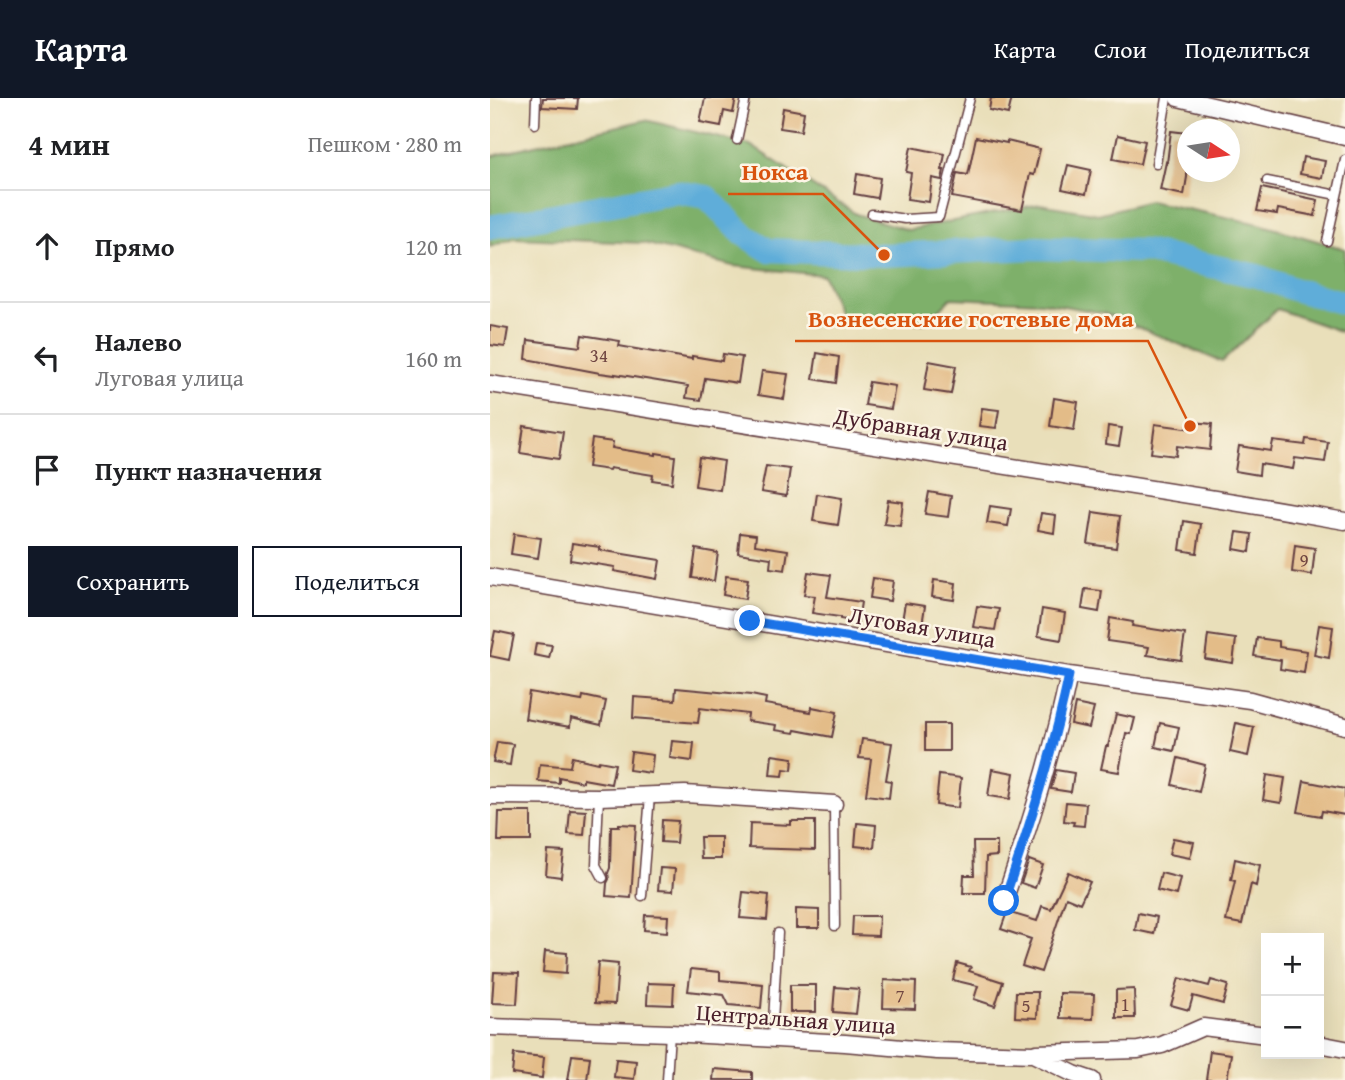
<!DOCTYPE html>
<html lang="ru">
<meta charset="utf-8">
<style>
body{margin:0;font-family:"Gentium Book Plus",serif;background:#f2f2f2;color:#202124}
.controls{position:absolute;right:21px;bottom:21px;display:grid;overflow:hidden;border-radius:0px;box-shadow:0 7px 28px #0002}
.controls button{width:63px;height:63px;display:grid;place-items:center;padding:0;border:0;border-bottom:2px solid #e0e0e0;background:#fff;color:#202124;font:35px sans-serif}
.compass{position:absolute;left:687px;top:21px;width:63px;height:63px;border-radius:50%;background:#fff;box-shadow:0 7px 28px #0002;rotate:102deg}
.stop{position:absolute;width:21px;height:21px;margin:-16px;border:5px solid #1a73e8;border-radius:50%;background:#fff}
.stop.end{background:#1a73e8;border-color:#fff;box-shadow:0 2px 7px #0008}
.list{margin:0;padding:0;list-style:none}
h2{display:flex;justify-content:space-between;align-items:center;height:91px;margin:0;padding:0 28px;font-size:30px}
h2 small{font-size:23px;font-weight:400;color:#757577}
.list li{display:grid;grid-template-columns:46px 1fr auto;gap:21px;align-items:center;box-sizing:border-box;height:112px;padding:0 28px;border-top:2px solid #e0e0e0}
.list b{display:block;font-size:26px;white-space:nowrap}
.list p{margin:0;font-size:23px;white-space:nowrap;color:#757577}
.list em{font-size:23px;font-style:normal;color:#757577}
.actions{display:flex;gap:14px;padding:21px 28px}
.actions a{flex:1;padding:16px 0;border:2px solid #111827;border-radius:0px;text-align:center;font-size:24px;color:#111827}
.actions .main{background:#111827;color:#fff}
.icon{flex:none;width:38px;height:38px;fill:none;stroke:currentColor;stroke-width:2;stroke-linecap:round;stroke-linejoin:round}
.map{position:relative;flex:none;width:855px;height:982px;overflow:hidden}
header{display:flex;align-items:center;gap:42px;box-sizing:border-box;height:98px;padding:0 35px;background:#111827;color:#fff}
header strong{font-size:33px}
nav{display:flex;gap:38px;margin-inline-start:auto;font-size:24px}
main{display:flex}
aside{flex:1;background:#fff}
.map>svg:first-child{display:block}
.forest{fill:#7eb06b;stroke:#64684b;stroke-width:2}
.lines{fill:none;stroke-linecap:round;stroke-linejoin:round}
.river{stroke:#5fadd9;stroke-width:24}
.building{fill:#e3bc88}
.lane-casing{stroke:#623c40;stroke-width:11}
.street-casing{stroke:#623c40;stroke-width:19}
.lane{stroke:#fff;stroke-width:8}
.street{stroke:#fff;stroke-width:16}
.route{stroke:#1a73e8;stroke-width:9}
.labels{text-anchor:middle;stroke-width:5;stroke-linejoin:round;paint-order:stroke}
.number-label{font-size:19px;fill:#704642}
.street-label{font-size:23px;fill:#4a1f2b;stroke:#fcf5e5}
.leader{fill:none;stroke:#d8530f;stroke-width:2.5}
.callout-dot{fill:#d8530f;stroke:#fcf5e5;stroke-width:2.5}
.callout-label{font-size:24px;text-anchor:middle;font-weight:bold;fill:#d8530f;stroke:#fcf5e5;stroke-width:5;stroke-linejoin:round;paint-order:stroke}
</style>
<header>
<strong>Карта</strong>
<nav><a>Карта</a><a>Слои</a><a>Поделиться</a></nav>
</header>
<main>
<aside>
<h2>4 мин<small>Пешком · 280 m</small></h2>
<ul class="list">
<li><svg class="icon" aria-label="ahead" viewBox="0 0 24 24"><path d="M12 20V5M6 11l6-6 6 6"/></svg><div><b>Прямо</b></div><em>120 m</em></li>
<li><svg class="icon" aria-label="left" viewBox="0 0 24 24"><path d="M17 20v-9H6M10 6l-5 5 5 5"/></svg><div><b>Налево</b><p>Луговая улица</p></div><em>160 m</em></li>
<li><svg class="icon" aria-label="arrive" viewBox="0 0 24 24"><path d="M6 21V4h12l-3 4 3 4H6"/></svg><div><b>Пункт назначения</b></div></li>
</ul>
<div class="actions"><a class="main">Сохранить</a><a>Поделиться</a></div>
</aside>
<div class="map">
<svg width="855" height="982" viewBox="0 0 855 982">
<rect width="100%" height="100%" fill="#fcf5e5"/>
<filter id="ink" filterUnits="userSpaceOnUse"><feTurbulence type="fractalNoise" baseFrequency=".0143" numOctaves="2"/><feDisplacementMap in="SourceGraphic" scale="14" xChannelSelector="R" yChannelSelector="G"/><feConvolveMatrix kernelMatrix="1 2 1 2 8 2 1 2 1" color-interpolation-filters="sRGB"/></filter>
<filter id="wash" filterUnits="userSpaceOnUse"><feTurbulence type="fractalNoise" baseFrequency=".00686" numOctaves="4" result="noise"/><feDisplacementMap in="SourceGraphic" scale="28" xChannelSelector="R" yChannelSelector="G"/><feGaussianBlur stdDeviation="1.57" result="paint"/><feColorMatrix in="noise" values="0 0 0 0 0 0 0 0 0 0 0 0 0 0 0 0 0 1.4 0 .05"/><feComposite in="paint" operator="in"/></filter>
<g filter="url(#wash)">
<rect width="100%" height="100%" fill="#e9dfba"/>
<path class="forest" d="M155,22L260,47L366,116L418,132L550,106L608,116L659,103L769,126L855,151V235L787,211L732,264L614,215L551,204L461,200L436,225L353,223L333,177L243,168L154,145L24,140L0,149V59L28,51Z"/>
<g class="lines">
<path class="river" d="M0,129L187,94L217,99L253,136L278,152L394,157L543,150L654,153L767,178L806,192L855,205"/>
</g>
<g id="blocks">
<path class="building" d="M53,0H88L87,11L52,9Z
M215,0H246L243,15L234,13L231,28L210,24Z
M501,0H522L518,16L499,12Z
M293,10L314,14L311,33L290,30Z
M681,33L697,35V79L694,97L670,92L676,64L677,65Z
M628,37L655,43L650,66L623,61Z
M486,39L517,45V43L550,51L544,77L540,76L532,112L462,99L467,75L478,77Z
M421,49L455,56L452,72H454L452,82L442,80L439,104L417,101L421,75L416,74Z
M813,59L835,63L832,80L810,76Z
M578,67L601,72L596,96L572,91Z
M367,76L390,80L387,100L364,96Z
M772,90L828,102L825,118L788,111L787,116L767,113Z
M0,228L18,231L15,249L0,247Z
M92,237L130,243L129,248L202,261V258L232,263L233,256L252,259L248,285L215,280L211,302L196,300L198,288L125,276V277L110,275L36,261L38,242L90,249Z
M327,255L349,259L346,285L323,281Z
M439,263L466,268L461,296L434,292Z
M272,273L298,276L294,301L268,297Z
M379,284L405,288L401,311L375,307Z
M564,300L588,304L584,332L560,328Z
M492,310L509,312L506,330L489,328Z
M703,324L722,326L720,352L687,348L686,358L661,355L665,326L702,331Z
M34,328L73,334L69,361L30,355Z
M618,328L632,330L629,348L616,346Z
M102,341L123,344L122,350L166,357V355L185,358L182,385L162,382L163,377L120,370L119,372L98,369Z
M816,341L838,344L835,364L805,360L803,371L770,366L769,377L745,373L749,348L781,353L783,343L815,347Z
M209,359L234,363L230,392L205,388Z
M276,368L300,371L296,398L271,394Z
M439,394L461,398L458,419L435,416Z
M327,396L352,400L348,427L323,423Z
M398,402L413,404L410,428L394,426Z
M500,408L521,411L518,428L497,425Z
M603,414L630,418L626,450L598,446Z
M551,415L566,417L564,435L548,432Z
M694,423L711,426L707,455L690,452Z
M747,434L762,436L760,454L744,451Z
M250,435L266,437L265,447L298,452L295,472L280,470L281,460L248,455Z
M24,436L51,440L48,460L21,456Z
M82,445L110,449L109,452L170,462L167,481L124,473L125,469L80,462Z
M805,447L825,450L822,477L802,474Z
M206,451L228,455L224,483L202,480Z
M318,474L341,477L337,499L371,504L368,524L350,521V519L322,515L325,498L314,497Z
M236,478L258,481L255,501L233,497Z
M383,480L403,483L400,503L380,500Z
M444,482L466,485L464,502L442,499Z
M595,491L612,493L609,514L592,511Z
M415,505L435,508L432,527L412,523Z
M487,508L509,511L505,532L483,529Z
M552,511L575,515L571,542L548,538Z
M620,520L643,524L642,528L695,536L691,562L657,557L659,549L617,543Z
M829,527L843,529L839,560L824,557Z
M5,533L24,537L19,562L0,558Z
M718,537L746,541L743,565L715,561Z
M767,540L789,543V549L817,553L814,575L790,571L791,562L764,558Z
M46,545L62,547L59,560L44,557Z
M186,590L261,597L276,600L275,606L321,614L322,609L347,614L342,639L305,632L304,635L285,632L286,627L257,623L258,616L210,610L208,625L143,620L144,599L185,602Z
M39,594L92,603L93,598L116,603L111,627L81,620L80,629L35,621Z
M585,606L604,610L599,630L581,626Z
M626,616L645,620L641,636L636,635L629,674L611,671L616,648H618Z
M670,625L689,629L684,653L665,649Z
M746,625L764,629L758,658L740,654Z
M435,626H459V653H435Z
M372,641L402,645L396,682L401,683L399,700L376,697L381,661L369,660Z
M182,643L204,645L202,663L180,660Z
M7,644L23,646L20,667L3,664Z
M141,654L163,657L161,675L139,672Z
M282,657L303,660L302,672L294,671L293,678L280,677Z
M82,659L108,665L109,663L125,666L121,686L93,681V684L69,679V685L48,683L50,666L80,669Z
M688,660L715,667L709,694L682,687Z
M502,671L524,675L520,701L498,698Z
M566,672L584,675L581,694L561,691Z
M449,677L471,680L468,710L446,707Z
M777,677L795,680L791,705L773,702Z
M814,683L855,691V717L832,713L831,718L808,714Z
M576,704L596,706L594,728L583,727L584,724L574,723Z
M80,712L96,713L94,737L78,736Z
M9,714H41V743H8Z
M172,722L188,723L186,745L171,744Z
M301,723H325V752L259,750L260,725L301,727Z
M367,725L386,727L384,750L365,748Z
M129,726L146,727L141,800L116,798L117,785L119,781L118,775L120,770L121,728H129Z
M210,739H231V761H211Z
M683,740L704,744L700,760L679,756Z
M483,744H507V758L496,759L495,795H473L474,777H484Z
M58,753L74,754L71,779L56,777Z
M745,761L770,767L766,788L761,786L752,826L736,823L745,783L741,782Z
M539,762L553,767L545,790L531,785Z
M170,770L185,771L183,793L168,792Z
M578,774L600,784L590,805L576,799L551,874L532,868L541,841L511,831L517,814L547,823L552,808L561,811Z
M671,775L690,780L686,797L667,792Z
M253,794L279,797L277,822L250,820Z
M306,811L329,812V830H306Z
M648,815L667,819L664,836L645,832Z
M155,817L178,818L177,834L154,832Z
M363,818H389L388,838L362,837Z
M55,853L77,855L76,876L53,874Z
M108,864L128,866L125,906L105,905Z
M467,865L481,869L479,873L513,884L505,908L484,901L488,888L463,882Z
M201,871L230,874V882L273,886L271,910L239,907L234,897L198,893Z
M4,874L29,875L27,906L2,905Z
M689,880L719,888L721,882L738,887L733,906L703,898L699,912L681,907Z
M394,882L426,884L425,911L393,910Z
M158,885L184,886L183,907L157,906Z
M300,887H326V914H300Z
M345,889L369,891L366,916L343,914Z
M644,891L645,920H626V892Z
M526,894H548L547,920L525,919Z
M570,895L604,896L603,921L570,920Z
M720,953L741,956L737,982H716Z
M24,956L54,959L52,980L22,976Z
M82,957L100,959L97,982H78Z
M126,961L146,963L144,981L124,979Z
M224,971L262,974V982H223Z"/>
</g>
</g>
<g filter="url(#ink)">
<use href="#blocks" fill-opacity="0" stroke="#623c40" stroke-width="2"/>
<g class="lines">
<g class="lane-casing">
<path id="lane" d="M45,26L46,0
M247,42L256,0
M666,66L677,0
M777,83L847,97
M382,116L415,121L449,119L480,0
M837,143L855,62
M109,699L106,767L113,780
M344,706L345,828
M152,798L160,697
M282,941L288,835
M177,982L180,935"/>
</g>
<g class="street-casing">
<path id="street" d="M688,0L855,39
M0,286L756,406L855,423
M0,479L579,577L760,602L855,628
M0,698L109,699L195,696L344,706
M514,803C539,729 563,654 579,577
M0,929L180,935L355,945L447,953L543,956L584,976L602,982
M829,946L855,951
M546,955L648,952L672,947L713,929L776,937"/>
</g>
<use href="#lane" class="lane"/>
<use href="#street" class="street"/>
</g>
</g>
<g class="lines" filter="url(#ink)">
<path class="route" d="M260,523L579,577C563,654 539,729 514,803"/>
</g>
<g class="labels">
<g class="number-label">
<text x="109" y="264">34</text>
<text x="814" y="469">9</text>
<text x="410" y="904">7</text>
<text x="635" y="913">1</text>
<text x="536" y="914">5</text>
</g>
<g class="street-label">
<text transform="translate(431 331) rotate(9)" y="8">Дубравная улица</text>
<text transform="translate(432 529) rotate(10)" y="8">Луговая улица</text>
<text transform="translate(306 921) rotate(4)" y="8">Центральная улица</text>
</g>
</g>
<path class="leader" d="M394 157L333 96H238M700 328L658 243H305"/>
<g class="callout-dot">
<circle cx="394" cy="157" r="7"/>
<circle cx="700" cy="328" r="7"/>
</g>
<g class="callout-label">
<text x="285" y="82">Нокса</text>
<text x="481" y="229">Вознесенские гостевые дома</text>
</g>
</svg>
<div class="controls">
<button>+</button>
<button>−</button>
</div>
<svg class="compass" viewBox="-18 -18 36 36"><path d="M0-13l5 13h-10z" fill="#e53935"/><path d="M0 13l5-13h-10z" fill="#757577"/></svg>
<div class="stop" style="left:514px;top:803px"></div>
<div class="stop end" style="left:260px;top:523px"></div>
</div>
</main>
